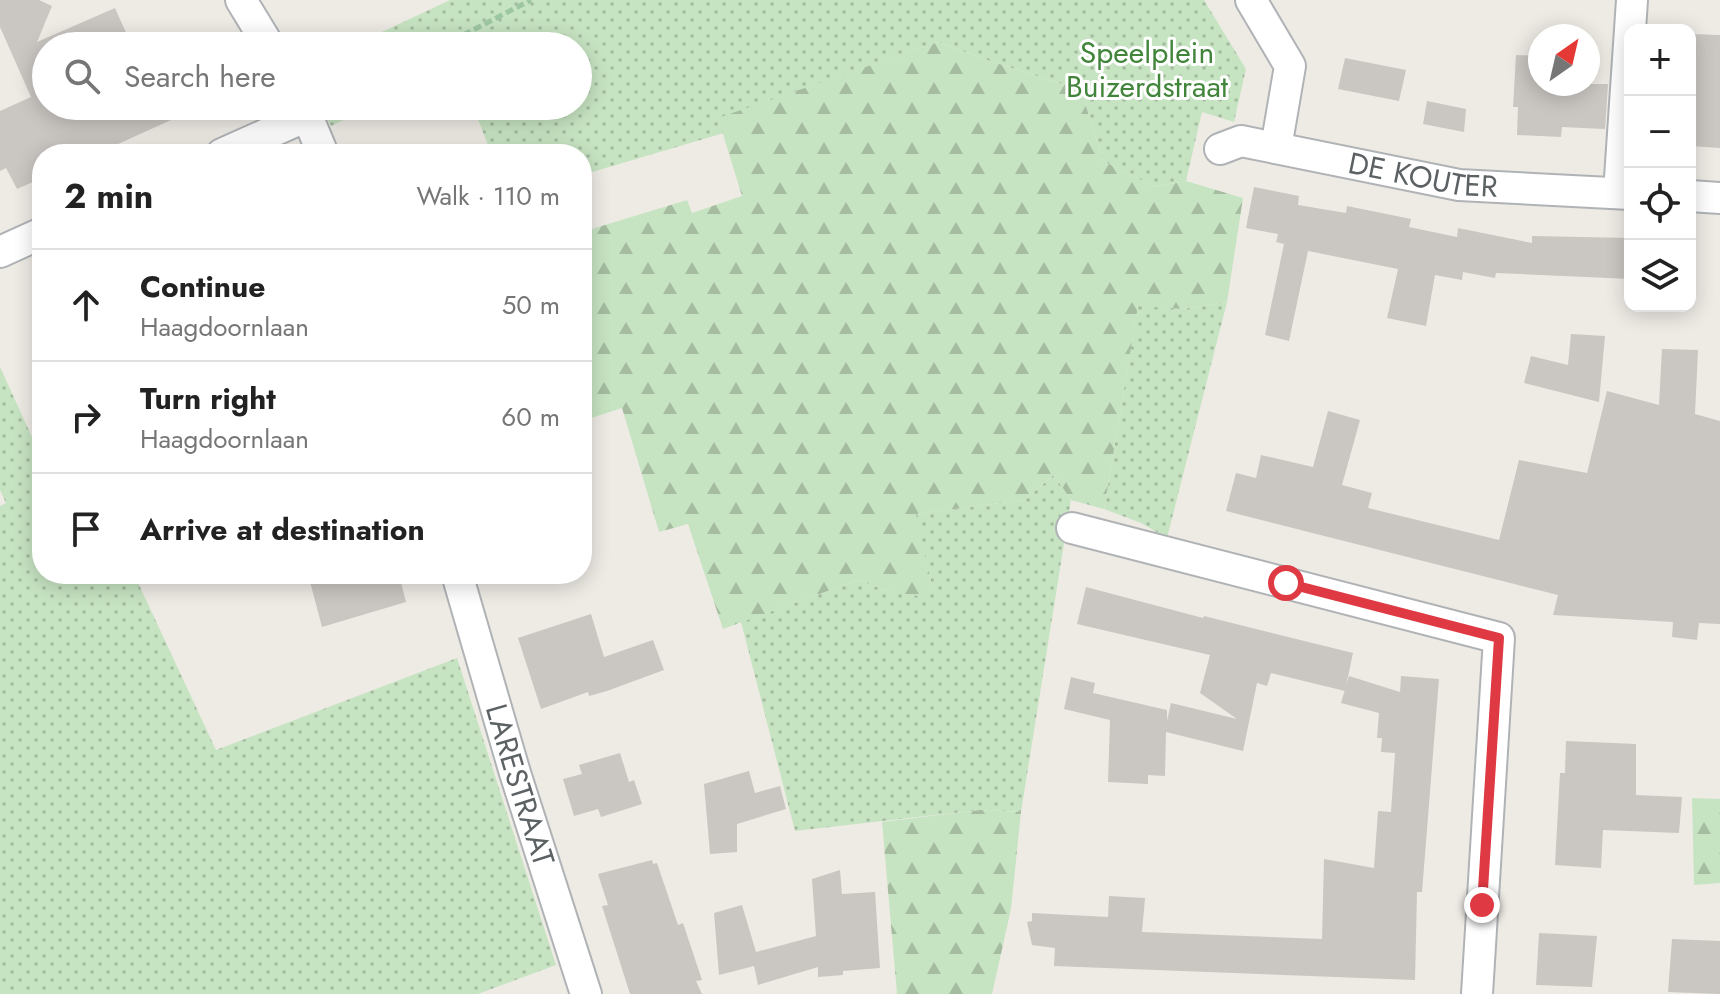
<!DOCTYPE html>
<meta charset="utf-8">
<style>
body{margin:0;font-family:Jost,sans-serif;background:#f6f6f6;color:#222}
.controls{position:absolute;right:24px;top:24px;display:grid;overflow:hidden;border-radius:16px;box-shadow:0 4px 20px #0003}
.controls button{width:72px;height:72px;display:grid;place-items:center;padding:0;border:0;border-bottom:2px solid #e0e0e0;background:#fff;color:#222;font:40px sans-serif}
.compass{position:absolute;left:1528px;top:24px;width:72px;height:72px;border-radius:50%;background:#fff;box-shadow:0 4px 20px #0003;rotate:34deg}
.stop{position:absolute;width:24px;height:24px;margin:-18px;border:6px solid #df3a43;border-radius:50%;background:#fff}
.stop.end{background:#df3a43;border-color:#fff;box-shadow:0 2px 8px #0008}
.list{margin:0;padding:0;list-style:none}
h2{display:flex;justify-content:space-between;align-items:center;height:104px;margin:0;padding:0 32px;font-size:34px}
h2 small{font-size:26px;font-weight:400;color:#767676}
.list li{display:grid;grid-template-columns:52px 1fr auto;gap:24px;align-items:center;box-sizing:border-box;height:112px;padding:0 32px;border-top:2px solid #e0e0e0}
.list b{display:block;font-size:30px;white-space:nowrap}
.list p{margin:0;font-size:26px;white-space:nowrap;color:#767676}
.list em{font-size:26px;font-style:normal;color:#767676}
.icon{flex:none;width:44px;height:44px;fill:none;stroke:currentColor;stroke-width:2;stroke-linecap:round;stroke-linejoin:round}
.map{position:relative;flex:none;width:1720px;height:994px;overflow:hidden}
.search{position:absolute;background:#fff;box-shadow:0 4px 20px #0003;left:32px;top:32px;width:560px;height:88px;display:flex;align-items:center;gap:20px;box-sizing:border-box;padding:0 28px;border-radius:44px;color:#767676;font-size:30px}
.panel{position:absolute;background:#fff;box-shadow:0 4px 20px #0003;left:32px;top:144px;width:560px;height:440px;border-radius:32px}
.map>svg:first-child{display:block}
.grass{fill:url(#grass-dots)}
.forest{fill:url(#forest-firs)}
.building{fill:#cac6c2}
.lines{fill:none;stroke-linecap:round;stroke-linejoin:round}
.minor-casing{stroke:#b0b3b6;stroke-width:34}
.path{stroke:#9dc7a3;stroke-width:5;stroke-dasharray:8 4;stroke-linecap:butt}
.minor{stroke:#fff;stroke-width:30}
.route{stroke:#df3a43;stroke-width:10}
.labels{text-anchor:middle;stroke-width:6;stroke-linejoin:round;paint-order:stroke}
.park-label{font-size:30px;fill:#41853b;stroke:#fff}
.street-label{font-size:30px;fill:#5c6164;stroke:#fff}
</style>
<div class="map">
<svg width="1720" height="994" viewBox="0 0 1720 994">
<defs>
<pattern id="grass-dots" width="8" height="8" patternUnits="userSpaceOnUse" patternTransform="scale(2)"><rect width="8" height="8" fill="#c7e4c2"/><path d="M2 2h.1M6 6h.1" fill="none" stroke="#a5bca1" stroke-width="1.8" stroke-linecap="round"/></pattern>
<pattern id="forest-firs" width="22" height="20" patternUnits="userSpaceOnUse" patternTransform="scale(2)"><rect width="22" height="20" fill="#c7e4c2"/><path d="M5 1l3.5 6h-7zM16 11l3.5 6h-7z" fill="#a5bca1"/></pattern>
</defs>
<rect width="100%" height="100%" fill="#eeebe5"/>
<path class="grass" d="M450,0H1204L1246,69L1234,122L1202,112L1186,181L1155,187L1103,161L1081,90L990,61L938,42L718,119L724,133L582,175V154H511L508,146L491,153L473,106H578V46H352Z
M320,106H372L331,126Z
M1227,302L1167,538L1141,523L1104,509L1138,305L1183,309Z
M0,367L42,459V574H134L216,750L457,658L556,965L478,994H0V506L6,503L0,490Z
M1054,475L1071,500L1021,812L980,810L795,831L741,622L858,580L894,593L932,586L915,514L1024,500Z"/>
<path class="forest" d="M938,42L990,61L1081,90L1103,161L1155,187L1186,181L1243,198L1227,302L1183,309L1138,306L1104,509L1071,500L1054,475L1024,500L916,514L932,586L919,596L894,593L858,580L723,629L688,524L659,532L622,408L582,421V232L687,200L692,213L742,196L718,118Z
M1692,798L1720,799V883L1694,885Z
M980,810L1021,812L1011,909L992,994H897L882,822Z"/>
<path class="building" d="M0,0H39L52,6L37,42L115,8L132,46H46V106H202L96,154H42V178L17,189L6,168L0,171V111L31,97L0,27Z
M1690,34L1720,35V148L1690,146Z
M1516,55L1540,56V84H1608L1605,129L1562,127L1561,137L1517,135L1518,107H1513Z
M1345,58L1406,70L1399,101L1338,89Z
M1427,101L1466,109L1464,132L1423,124Z
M1254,187L1299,196L1298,205L1346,213L1347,206L1411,219L1409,227L1457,237L1458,228L1532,243V236L1630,238V279L1496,273L1495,278L1463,272L1462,280L1435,275L1426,326L1387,318L1398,269L1308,251L1289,341L1265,335L1284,244L1276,242L1278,234L1246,228Z
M1571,334L1605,336L1599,402L1524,383L1531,356L1568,365Z
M1662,349L1698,350L1695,414L1720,421V624L1699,623L1697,640L1672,637L1673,622L1553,615L1558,595L1226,511L1236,473L1256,478L1261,455L1313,467L1328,411L1360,420L1342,485L1372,493L1368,508L1499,540L1519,460L1587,473L1607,391L1659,405Z
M308,574H341L344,583L379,574H399L406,602L322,627Z
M1086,587L1203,618L1204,616L1353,653L1345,691L1271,673L1267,686L1257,683L1243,751L1166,732L1165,776L1148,775V784L1108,782L1110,720L1064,709L1071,677L1095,683L1093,693L1167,710V721L1171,703L1237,719L1200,693L1210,655L1077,624Z
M591,614L604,657L653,640L664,670L607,691L589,696L588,692L541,709L518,638Z
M1349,676L1400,692L1401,676L1439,679L1422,892H1417L1415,980L1054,966L1055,948L1032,945L1027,922L1032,921V913L1108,917L1109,896L1145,898L1142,932L1322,939L1324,859L1374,868L1378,811L1391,812L1395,753L1381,752L1382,738H1377L1379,713L1341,703Z
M1566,741L1636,744V795L1682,797L1679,833L1603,830L1601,868L1555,865L1560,773H1565Z
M620,753L629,782L634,780L642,804L601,817L598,809L574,816L563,779L582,774L579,765Z
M749,771L755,793L780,786L786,809L737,824V852L710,854L704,784Z
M652,860L653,864L657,863L678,925L683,923L702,980L696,981L702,994H630L602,906L608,905L598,874Z
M840,870L842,894L875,892L880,968L843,971V975L818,977V967L758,985L754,966L719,975L714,913L742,905L756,952L816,936L812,879Z
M1539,933L1597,936L1592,987L1536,985Z
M1672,939L1720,941V994L1668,992Z"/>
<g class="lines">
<g class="minor-casing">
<g id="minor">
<path d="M241,0L269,46"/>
<path d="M1251,0L1290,66L1276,148"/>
<path d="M303,106L323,154"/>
<path id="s1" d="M1220,149L1241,141L1459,185L1630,194"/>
<path d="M222,154L309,115"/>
<path d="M1619,193L1632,0"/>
<path d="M1690,196L1720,198"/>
<path d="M0,252L42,233"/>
<path d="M1072,528L1499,638L1477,994"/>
<path id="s2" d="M457,574L515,773L586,994"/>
</g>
</g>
<path class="path" d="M442,46L531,0"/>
<use href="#minor" class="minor"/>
</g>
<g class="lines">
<path class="route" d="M1286,583L1499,638L1482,905"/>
</g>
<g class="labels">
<g class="park-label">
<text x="1147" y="63">Speelplein<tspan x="1147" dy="34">Buizerdstraat</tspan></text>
</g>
<g class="street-label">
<text dy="10" stroke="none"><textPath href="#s1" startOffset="208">DE KOUTER</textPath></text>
<text dy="10" stroke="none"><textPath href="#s2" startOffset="220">LARESTRAAT</textPath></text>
</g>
</g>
</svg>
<div class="controls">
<button>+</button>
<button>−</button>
<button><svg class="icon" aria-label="locate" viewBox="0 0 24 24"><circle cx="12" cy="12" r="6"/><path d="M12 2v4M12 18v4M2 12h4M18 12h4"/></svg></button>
<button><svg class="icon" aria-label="layers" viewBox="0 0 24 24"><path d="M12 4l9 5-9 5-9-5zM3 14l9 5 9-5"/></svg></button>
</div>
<svg class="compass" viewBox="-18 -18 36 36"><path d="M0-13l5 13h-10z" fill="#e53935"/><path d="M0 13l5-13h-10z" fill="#767676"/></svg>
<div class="stop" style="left:1286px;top:583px"></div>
<div class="stop end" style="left:1482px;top:905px"></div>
<div class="search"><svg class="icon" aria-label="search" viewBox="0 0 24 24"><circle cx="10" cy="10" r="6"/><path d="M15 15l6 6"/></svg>Search here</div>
<section class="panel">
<h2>2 min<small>Walk · 110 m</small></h2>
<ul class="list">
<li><svg class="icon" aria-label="ahead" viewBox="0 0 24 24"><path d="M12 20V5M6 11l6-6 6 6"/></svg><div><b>Continue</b><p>Haagdoornlaan</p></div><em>50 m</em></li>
<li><svg class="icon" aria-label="right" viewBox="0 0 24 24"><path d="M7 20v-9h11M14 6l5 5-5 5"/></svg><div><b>Turn right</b><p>Haagdoornlaan</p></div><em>60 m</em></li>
<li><svg class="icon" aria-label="arrive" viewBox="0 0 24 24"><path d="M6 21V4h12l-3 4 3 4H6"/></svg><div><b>Arrive at destination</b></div></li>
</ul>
</section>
</div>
